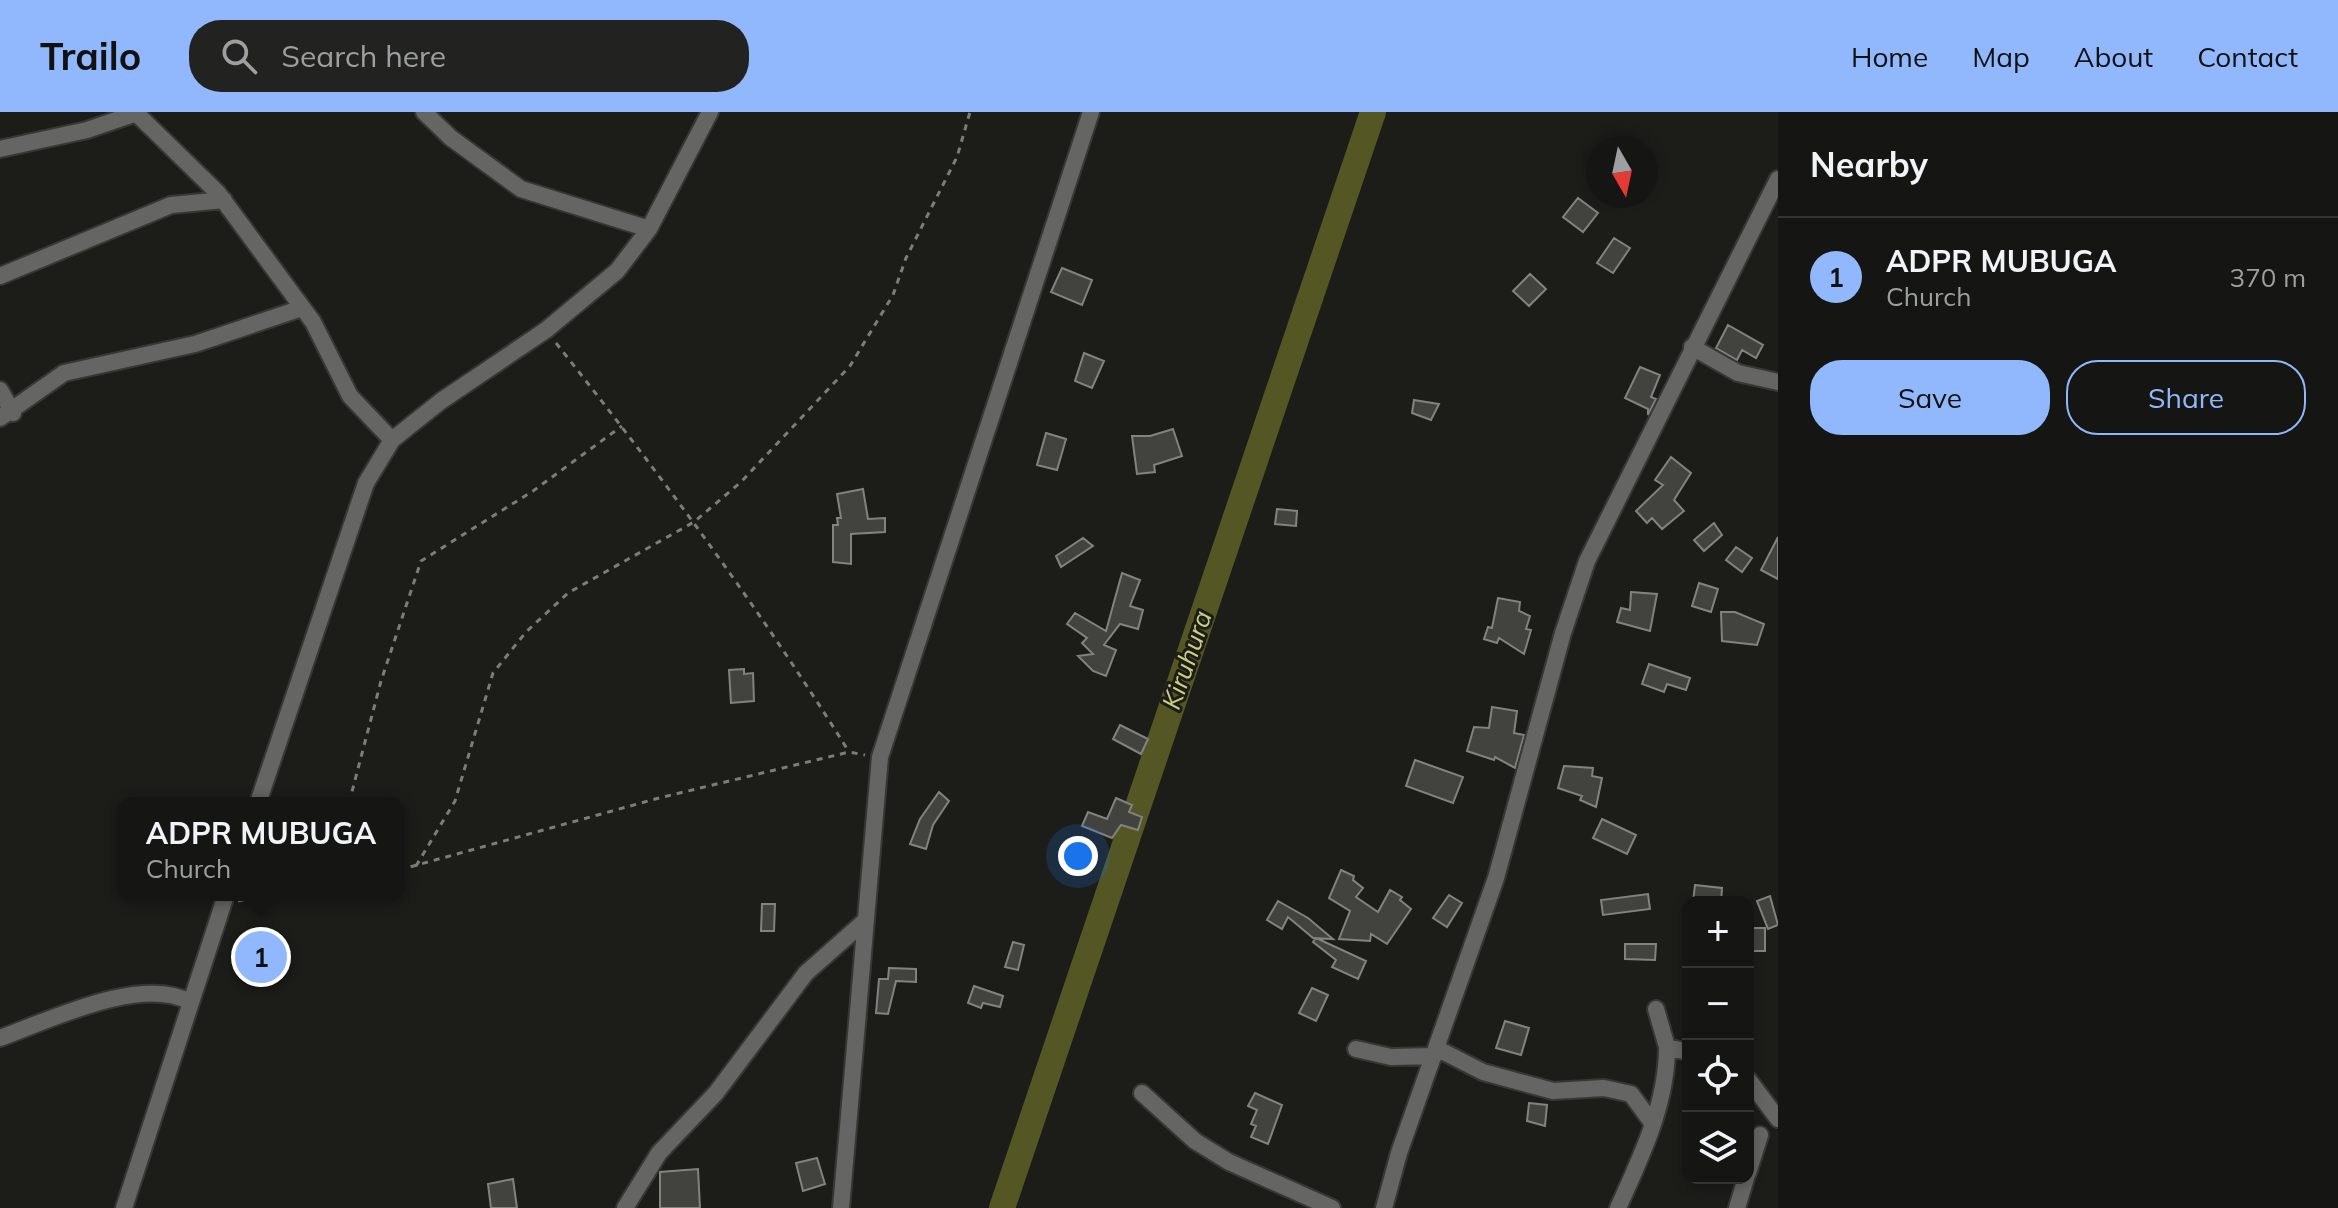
<!DOCTYPE html>
<meta charset="utf-8">
<style>
body{margin:0;font-family:Mulish,sans-serif;background:#222321;color:#f1f3f6}
.controls{position:absolute;right:24px;bottom:24px;display:grid;overflow:hidden;border-radius:16px;box-shadow:0 4px 12px #0003}
.controls button{width:72px;height:72px;display:grid;place-items:center;padding:0;border:0;border-bottom:2px solid #343533;background:#151613;color:#f1f3f6;font:40px sans-serif}
.compass{position:absolute;left:1586px;top:24px;width:72px;height:72px;border-radius:50%;background:#151613;box-shadow:0 4px 12px #0003;rotate:171deg}
.you{position:absolute;left:1078px;top:744px;width:28px;height:28px;margin:-20px;border:6px solid #fff;border-radius:50%;background:#1a73e8;box-shadow:0 0 0 12px #1a73e833}
.badge{display:grid;place-items:center;width:52px;height:52px;border-radius:50%;background:#91b8fd;color:#111;font-size:26px;font-weight:700}
.pin{position:absolute;translate:-50% -50%;border:4px solid #fff;box-shadow:0 2px 8px #0006}
.popup{position:absolute;left:117px;top:685px;width:288px;height:104px;box-sizing:border-box;display:grid;place-content:center;border-radius:16px;background:#151613;filter:drop-shadow(0 2px 6px #0005);font-size:26px;white-space:nowrap;color:#9d9fa0}
.popup b{font-size:30px;color:#f1f3f6}
.popup::after{content:'';position:absolute;left:50%;top:100%;margin-left:-16px;border:16px solid transparent;border-top-color:#151613}
.list{margin:0;padding:0;list-style:none}
h2{display:flex;justify-content:space-between;align-items:center;height:104px;margin:0;padding:0 32px;font-size:34px}
h2 small{font-size:26px;font-weight:400;color:#9d9fa0}
.list li{display:grid;grid-template-columns:52px 1fr auto;gap:24px;align-items:center;box-sizing:border-box;height:120px;padding:0 32px;border-top:2px solid #343533}
.list b{display:block;font-size:30px;white-space:nowrap}
.list p{margin:0;font-size:26px;white-space:nowrap;color:#9d9fa0}
.list em{font-size:26px;font-style:normal;color:#9d9fa0}
.actions{display:flex;gap:16px;padding:24px 32px}
.actions a{flex:1;padding:18px 0;border:2px solid #91b8fd;border-radius:32px;text-align:center;font-size:28px;color:#91b8fd}
.actions .main{background:#91b8fd;color:#111}
.icon{flex:none;width:44px;height:44px;fill:none;stroke:currentColor;stroke-width:2;stroke-linecap:round;stroke-linejoin:round}
.map{position:relative;flex:none;width:1778px;height:1096px;overflow:hidden}
header{display:flex;align-items:center;gap:48px;box-sizing:border-box;height:112px;padding:0 40px;background:#91b8fd;color:#111}
header strong{font-size:38px}
nav{display:flex;gap:44px;margin-inline-start:auto;font-size:28px}
.search{width:560px;height:72px;background:#222321;display:flex;align-items:center;gap:20px;box-sizing:border-box;padding:0 28px;border-radius:32px;color:#9d9fa0;font-size:30px}
main{display:flex}
aside{flex:1;background:#151613}
.map>svg:first-child{display:block}
.lines{fill:none;stroke-linecap:round;stroke-linejoin:round}
.river{stroke:#545723;stroke-width:26}
.building{fill:#42433f;stroke:#82827e;stroke-width:2}
.minor-casing{stroke:#373834;stroke-width:20}
.path{stroke:#7c7c79;stroke-width:3;stroke-dasharray:6 6;stroke-linecap:butt}
.minor{stroke:#656563;stroke-width:16}
.labels{text-anchor:middle;stroke-width:6;stroke-linejoin:round;paint-order:stroke}
.water-label{font-size:26px;font-style:italic;fill:#cbd080;stroke:#1c1d19}
</style>
<header>
<strong>Trailo</strong>
<div class="search"><svg class="icon" aria-label="search" viewBox="0 0 24 24"><circle cx="10" cy="10" r="6"/><path d="M15 15l6 6"/></svg>Search here</div>
<nav><a>Home</a><a>Map</a><a>About</a><a>Contact</a></nav>
</header>
<main>
<div class="map">
<svg width="1778" height="1096" viewBox="0 0 1778 1096">
<rect width="100%" height="100%" fill="#1c1d19"/>
<g class="lines">
<path class="river" d="M1002,1096L1373,0"/>
</g>
<path class="building" d="M1578,86L1598,101L1583,120L1563,105Z
M1614,126L1630,136L1613,161L1597,151Z
M1062,156L1092,168L1082,193L1051,180Z
M1530,162L1546,177L1529,194L1513,179Z
M1728,213L1763,233L1756,246L1742,238L1737,248L1716,236Z
M1084,241L1104,249L1092,276L1075,269Z
M1640,255L1660,263L1651,285L1656,287L1648,303V297L1625,286Z
M1414,288L1439,292L1431,308L1412,301Z
M1173,317L1182,344L1154,353L1155,360L1137,362L1132,324H1150Z
M1046,321L1066,327L1057,358L1037,353Z
M1671,345L1691,361L1674,388L1684,399L1662,417L1652,406L1647,411L1636,399L1663,373L1655,368Z
M863,377L868,407L885,406V420L851,422V452L833,450V413H838L837,406H841L837,382Z
M1277,397L1297,399L1296,414L1275,412Z
M1714,411L1722,423L1704,439L1694,428Z
M1778,425V467L1761,458Z
M1083,426L1093,434L1061,455L1056,444Z
M1736,435L1752,446L1742,460L1726,448Z
M1122,461L1140,468L1130,494L1143,498L1138,517L1120,512L1104,533L1116,538L1106,564L1093,559L1078,544L1093,542L1082,531L1087,526L1067,512L1075,501L1106,519Z
M1699,471L1718,477L1711,500L1692,494Z
M1631,480L1657,482L1650,519L1617,510L1621,496L1630,498Z
M1498,486L1520,490L1519,499L1530,504L1526,517L1531,518L1524,542L1499,526L1497,531L1484,527L1488,515L1492,516Z
M1721,500H1735L1764,512L1757,533L1722,529Z
M1649,552L1690,566L1686,578L1667,572L1664,580L1642,572Z
M744,557V562L753,561L754,589L731,591L729,558Z
M1492,595L1517,599L1514,621L1524,623L1515,656L1495,645L1494,648L1467,639L1474,615L1489,616Z
M1120,613L1148,627L1141,642L1113,627Z
M1415,648L1463,665L1453,691L1406,674Z
M1564,654L1593,656L1592,664L1602,666L1596,695L1580,688L1582,684L1558,676Z
M939,680L949,689L933,713L926,737L910,732L920,707Z
M1116,686L1132,693L1129,700L1142,705L1138,718L1121,713L1112,726L1082,714L1088,700L1107,707Z
M1602,707L1636,723L1627,742L1593,726Z
M1341,758L1354,764L1353,768L1363,776L1356,785L1378,800L1390,778L1402,785L1400,788L1411,797L1387,832L1371,822L1370,829L1339,827L1350,799L1329,786Z
M1695,773L1722,776L1721,790H1693Z
M1648,782L1650,797L1603,803L1601,788Z
M1449,783L1462,791L1447,815L1433,806Z
M1770,784L1778,813L1768,817L1757,789Z
M1278,789L1308,806L1333,827L1313,826L1288,805L1282,817L1267,808Z
M762,792H775L774,819H761Z
M1748,816H1765V839H1748Z
M1316,826L1366,849L1358,867L1332,855L1336,848L1313,830Z
M1013,830L1024,833L1018,858L1005,855Z
M1625,832H1656L1655,848L1625,847Z
M889,856L916,857V870L896,869L888,902L876,901L879,867H888Z
M974,874L1003,884L1000,895L983,891L981,896L968,891Z
M1312,876L1328,883L1316,909L1299,901Z
M1505,909L1529,916L1521,943L1496,936Z
M1255,981L1282,993L1268,1032L1251,1025L1256,1014L1251,1012L1257,998L1248,994Z
M1529,991L1547,993L1545,1014L1527,1009Z
M817,1046L825,1072L803,1079L796,1051Z
M698,1057L700,1096H660V1060Z
M513,1067L517,1096H491L488,1072Z"/>
<g class="lines">
<g class="minor-casing">
<path id="minor" d="M135,0L218,81L313,210L350,284L392,328
M424,0L451,26L521,77L649,117
M0,37L87,18L134,2
M0,164L171,93L224,88
M1692,235L1738,261L1778,270
M0,278L13,301
M0,306L64,261L195,232L302,196
M258,691L366,371L392,328L441,289L546,218L617,159L649,117L710,0
M1656,897L1667,935L1688,940
M0,926C50,908 141,863 190,890
M1436,936L1483,960L1553,979L1604,976L1631,982L1653,1012
M1356,937L1391,945L1434,944
M1748,967L1778,1007
M1142,981L1195,1029L1229,1050L1332,1096
M1748,1061L1760,1023
M124,1096L226,783
M625,1096L659,1041L716,981L806,861L866,808
M841,1096L880,645L1091,0
M1384,1096L1399,1041L1496,766L1563,521L1587,449L1778,67
M1618,1096C1641,1045 1667,992 1667,935
M1737,1096L1746,1066"/>
</g>
<path class="path" d="M556,231C661,363 760,497 849,640
M349,691L381,569L421,449L533,379L622,314
M416,754L455,689L493,561L526,520L568,481L694,410L741,370L850,254L893,183L906,146L957,45L970,0
M399,758L659,686L849,640L865,643
M238,789L270,783"/>
<use href="#minor" class="minor"/>
</g>
<g class="labels">
<g class="water-label">
<text transform="translate(1187 548) rotate(-71)" y="9">Kiruhura</text>
</g>
</g>
</svg>
<div class="controls">
<button>+</button>
<button>−</button>
<button><svg class="icon" aria-label="locate" viewBox="0 0 24 24"><circle cx="12" cy="12" r="6"/><path d="M12 2v4M12 18v4M2 12h4M18 12h4"/></svg></button>
<button><svg class="icon" aria-label="layers" viewBox="0 0 24 24"><path d="M12 4l9 5-9 5-9-5zM3 14l9 5 9-5"/></svg></button>
</div>
<svg class="compass" viewBox="-18 -18 36 36"><path d="M0-13l5 13h-10z" fill="#e53935"/><path d="M0 13l5-13h-10z" fill="#9d9fa0"/></svg>
<div class="you"></div>
<div class="pin badge" style="left:261px;top:845px">1</div>
<div class="popup"><b>ADPR MUBUGA</b>Church</div>
</div>
<aside>
<h2>Nearby<small></small></h2>
<ul class="list">
<li><span class="badge">1</span><div><b>ADPR MUBUGA</b><p>Church</p></div><em>370 m</em></li>
</ul>
<div class="actions"><a class="main">Save</a><a>Share</a></div>
</aside>
</main>
